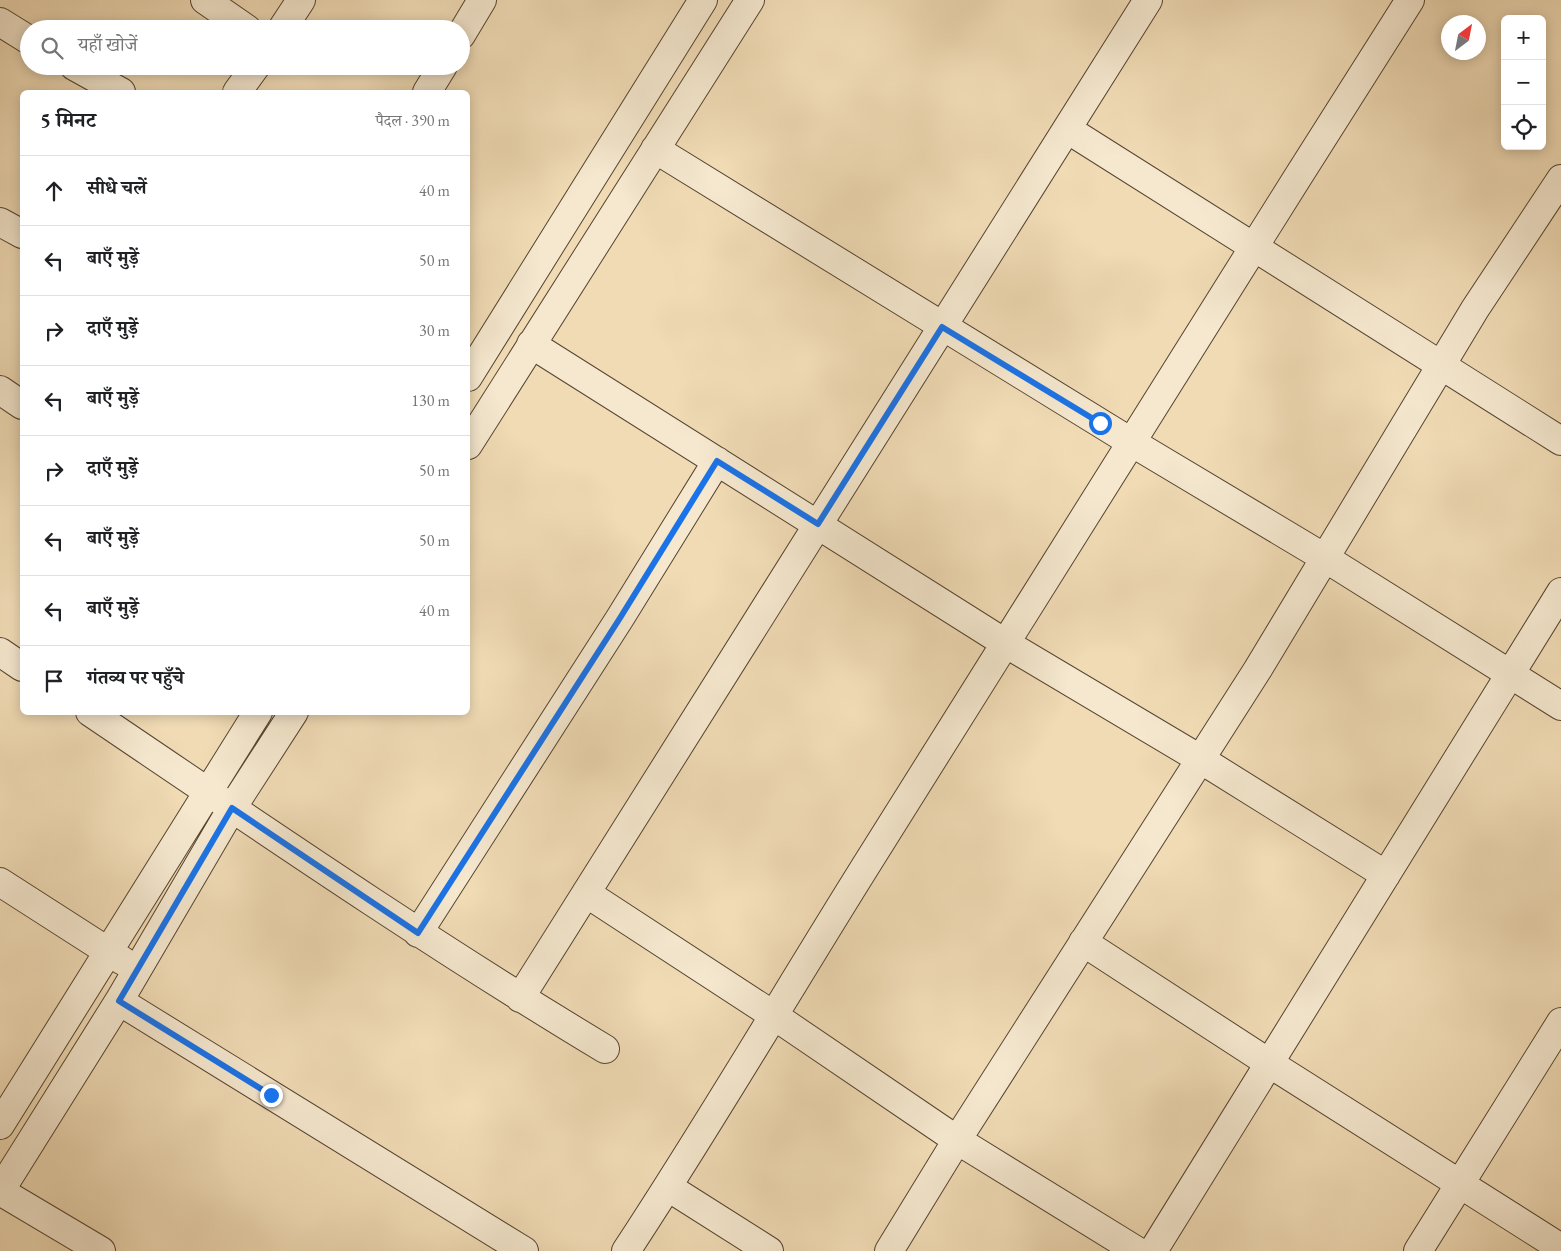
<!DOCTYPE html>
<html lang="hi">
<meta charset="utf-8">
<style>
body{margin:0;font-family:"EB Garamond","Noto Serif Devanagari",serif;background:#f2f2f2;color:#202124}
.controls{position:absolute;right:15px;top:15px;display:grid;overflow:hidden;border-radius:8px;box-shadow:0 2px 12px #0003}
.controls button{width:45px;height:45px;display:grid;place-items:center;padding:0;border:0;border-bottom:1px solid #e0e0e0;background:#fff;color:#202124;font:25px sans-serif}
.compass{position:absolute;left:1441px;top:15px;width:45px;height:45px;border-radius:50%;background:#fff;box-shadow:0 2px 12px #0003;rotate:32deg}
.stop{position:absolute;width:15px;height:15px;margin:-11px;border:4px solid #1a73e8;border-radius:50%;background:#fff}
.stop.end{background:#1a73e8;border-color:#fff;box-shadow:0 1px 5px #0008}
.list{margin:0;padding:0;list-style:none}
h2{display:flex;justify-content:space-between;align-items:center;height:65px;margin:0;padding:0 20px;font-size:21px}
h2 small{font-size:16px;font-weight:400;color:#757577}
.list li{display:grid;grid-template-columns:32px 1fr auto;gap:15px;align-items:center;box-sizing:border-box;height:70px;padding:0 20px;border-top:1px solid #e0e0e0}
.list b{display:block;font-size:19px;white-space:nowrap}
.list em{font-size:16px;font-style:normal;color:#757577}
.icon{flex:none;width:28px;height:28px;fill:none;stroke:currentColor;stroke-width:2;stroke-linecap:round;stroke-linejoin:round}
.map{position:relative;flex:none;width:1561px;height:1251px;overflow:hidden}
.search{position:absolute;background:#fff;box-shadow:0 2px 12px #0003;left:20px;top:20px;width:450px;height:55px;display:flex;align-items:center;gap:12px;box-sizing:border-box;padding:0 18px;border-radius:28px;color:#757577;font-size:19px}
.panel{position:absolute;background:#fff;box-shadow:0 2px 12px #0003;left:20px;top:90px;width:450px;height:625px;border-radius:8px}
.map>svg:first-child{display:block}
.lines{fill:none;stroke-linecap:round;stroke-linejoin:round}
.minor-casing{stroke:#564430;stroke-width:30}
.minor{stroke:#f5e8cf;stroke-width:28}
.route{stroke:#1a73e8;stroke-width:6}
</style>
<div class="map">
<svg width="1561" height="1251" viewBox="0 0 1561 1251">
<rect width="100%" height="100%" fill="#f0dbb5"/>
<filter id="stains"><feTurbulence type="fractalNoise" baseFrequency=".004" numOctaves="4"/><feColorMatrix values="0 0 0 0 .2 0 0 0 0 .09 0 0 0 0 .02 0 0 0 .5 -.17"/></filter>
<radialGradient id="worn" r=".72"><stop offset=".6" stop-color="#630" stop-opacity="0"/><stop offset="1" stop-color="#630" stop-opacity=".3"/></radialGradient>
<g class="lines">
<g class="minor-casing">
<path id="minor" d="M205,0L247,29
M0,22L29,40
M282,29L301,0
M461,35L482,0
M74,66L121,92
M237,92L256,66
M427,92L443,66
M1067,129L1561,441
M655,149L1131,442L1325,558L1561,706
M0,222L22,234
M531,344L1005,643L1200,759L1386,875
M468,377L703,0
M0,390L22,405
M468,445L750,0
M0,652L22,667
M90,712C260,827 429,943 605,1049
M0,882L123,961
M586,893L773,1015L957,1140L1137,1251
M418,933L620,618L717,461
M1083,942L1269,1063L1561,1248
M520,998L1148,0
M119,1001L524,1251
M0,1125L258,712
M668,1187L769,1251
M0,1191L119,1001L232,808L294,712
M0,1191L101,1251
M626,1251C709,1125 785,995 865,867C1046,577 1227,288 1410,0
M889,1251L957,1140L1258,669L1475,309L1561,179
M1153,1251L1561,592
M1418,1251L1561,1022"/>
</g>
<use href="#minor" class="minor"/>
</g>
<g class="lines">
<path class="route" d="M271,1095L119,1001L232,808L418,933L620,618L717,461L818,524L942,327L1100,423"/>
</g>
<rect width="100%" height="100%" filter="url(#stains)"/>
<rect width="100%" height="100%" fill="url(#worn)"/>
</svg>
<div class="controls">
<button>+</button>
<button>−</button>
<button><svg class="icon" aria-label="locate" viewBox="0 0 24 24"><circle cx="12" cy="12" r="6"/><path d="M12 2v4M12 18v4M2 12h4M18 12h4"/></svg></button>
</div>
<svg class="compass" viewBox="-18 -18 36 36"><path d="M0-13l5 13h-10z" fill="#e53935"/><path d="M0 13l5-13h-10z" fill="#757577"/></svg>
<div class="stop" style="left:1100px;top:423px"></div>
<div class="stop end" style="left:271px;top:1095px"></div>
<div class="search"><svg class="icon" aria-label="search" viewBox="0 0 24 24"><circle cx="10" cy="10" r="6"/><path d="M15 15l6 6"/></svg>यहाँ खोजें</div>
<section class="panel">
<h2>5 मिनट<small>पैदल · 390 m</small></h2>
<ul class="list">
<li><svg class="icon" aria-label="ahead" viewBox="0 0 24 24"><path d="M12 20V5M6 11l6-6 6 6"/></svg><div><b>सीधे चलें</b></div><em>40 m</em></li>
<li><svg class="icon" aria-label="left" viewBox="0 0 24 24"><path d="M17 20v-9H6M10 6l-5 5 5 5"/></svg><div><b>बाएँ मुड़ें</b></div><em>50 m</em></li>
<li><svg class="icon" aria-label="right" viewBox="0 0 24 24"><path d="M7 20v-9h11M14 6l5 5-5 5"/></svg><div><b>दाएँ मुड़ें</b></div><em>30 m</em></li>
<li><svg class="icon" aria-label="left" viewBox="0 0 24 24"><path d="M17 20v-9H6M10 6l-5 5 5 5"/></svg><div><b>बाएँ मुड़ें</b></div><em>130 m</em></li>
<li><svg class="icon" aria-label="right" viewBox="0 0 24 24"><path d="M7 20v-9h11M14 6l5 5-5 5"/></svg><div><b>दाएँ मुड़ें</b></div><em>50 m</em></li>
<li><svg class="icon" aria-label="left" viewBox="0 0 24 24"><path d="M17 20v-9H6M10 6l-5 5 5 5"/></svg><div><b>बाएँ मुड़ें</b></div><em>50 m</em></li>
<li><svg class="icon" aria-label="left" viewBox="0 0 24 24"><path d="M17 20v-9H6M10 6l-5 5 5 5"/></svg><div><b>बाएँ मुड़ें</b></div><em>40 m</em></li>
<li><svg class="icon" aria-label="arrive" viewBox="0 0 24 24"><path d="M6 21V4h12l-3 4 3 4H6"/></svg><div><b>गंतव्य पर पहुँचे</b></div></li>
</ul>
</section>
</div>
